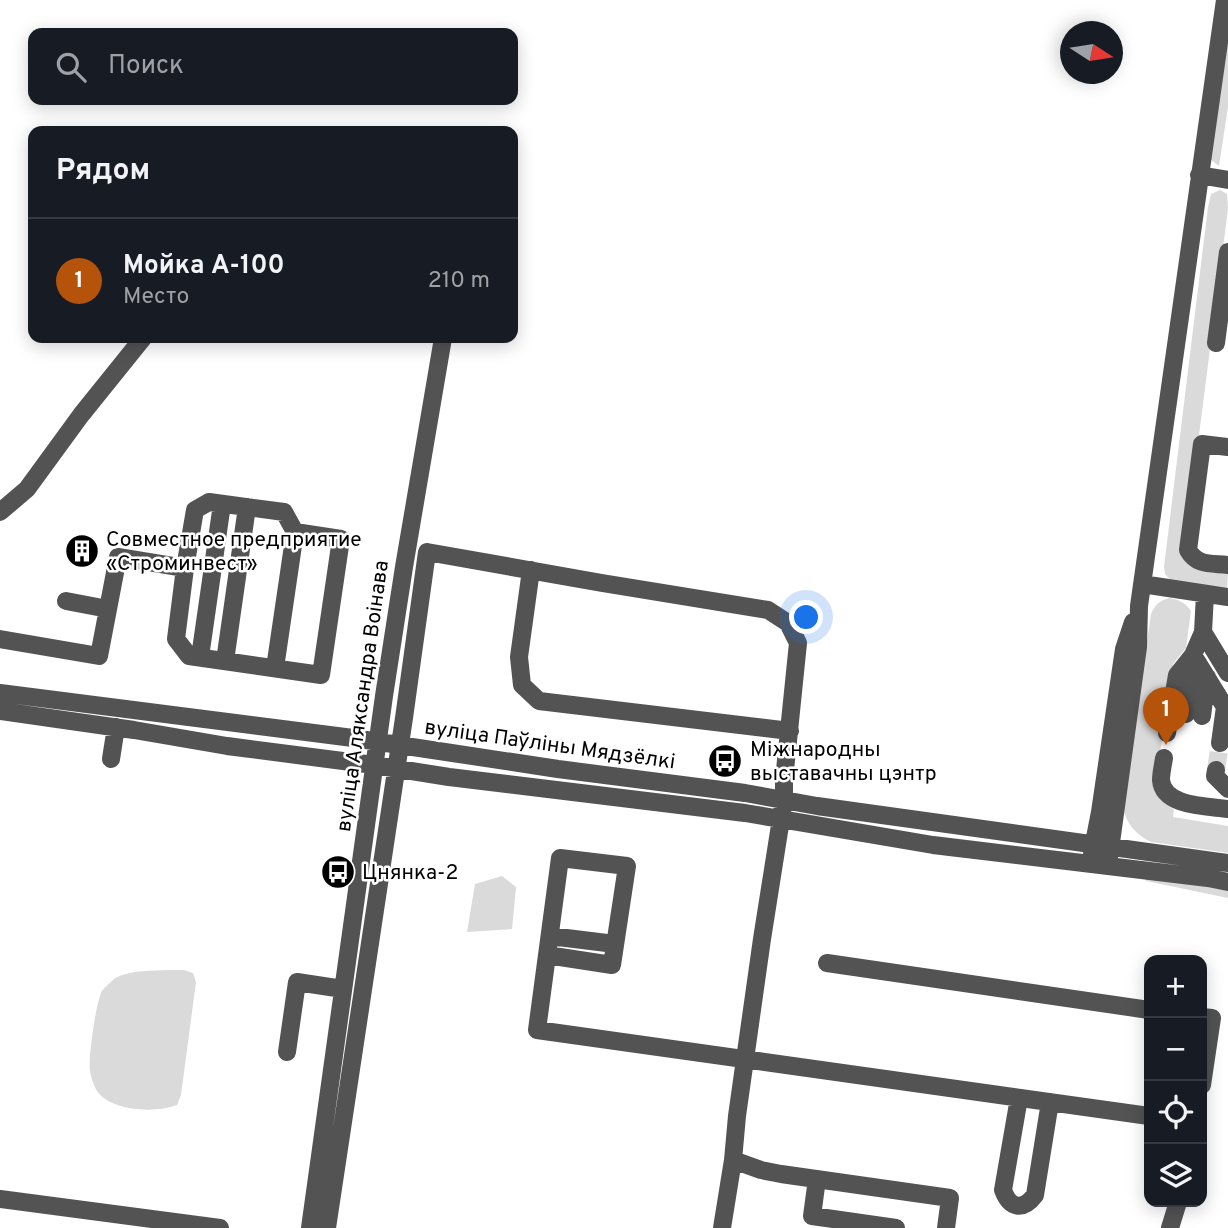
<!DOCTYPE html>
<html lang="ru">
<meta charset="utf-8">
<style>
body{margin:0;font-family:Overpass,sans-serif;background:#20242c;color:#f1f3f6}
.controls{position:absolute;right:21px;bottom:21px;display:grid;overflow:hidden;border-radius:14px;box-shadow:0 4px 18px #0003}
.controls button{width:63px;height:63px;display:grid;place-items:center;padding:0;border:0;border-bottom:2px solid #363941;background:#171b24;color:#f1f3f6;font:35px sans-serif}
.compass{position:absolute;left:1060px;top:21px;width:63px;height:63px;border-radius:50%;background:#171b24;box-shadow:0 4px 18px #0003;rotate:102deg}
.you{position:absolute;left:807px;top:618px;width:24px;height:24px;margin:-18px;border:5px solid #fff;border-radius:50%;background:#1a73e8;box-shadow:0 0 0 10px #1a73e833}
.badge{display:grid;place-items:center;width:46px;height:46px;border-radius:50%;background:#b45309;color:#fff;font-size:23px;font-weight:700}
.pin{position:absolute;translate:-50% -58px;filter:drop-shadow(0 2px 4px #0008)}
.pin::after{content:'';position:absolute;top:37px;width:24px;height:21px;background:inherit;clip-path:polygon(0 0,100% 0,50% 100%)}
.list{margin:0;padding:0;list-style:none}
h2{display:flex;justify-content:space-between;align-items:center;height:91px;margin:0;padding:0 28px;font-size:30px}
h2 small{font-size:23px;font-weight:400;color:#9ea1a6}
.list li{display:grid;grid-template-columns:46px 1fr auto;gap:21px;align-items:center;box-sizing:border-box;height:126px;padding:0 28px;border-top:2px solid #363941}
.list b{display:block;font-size:26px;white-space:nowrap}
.list p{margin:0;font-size:23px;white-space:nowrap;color:#9ea1a6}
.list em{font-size:23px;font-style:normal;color:#9ea1a6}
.icon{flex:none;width:38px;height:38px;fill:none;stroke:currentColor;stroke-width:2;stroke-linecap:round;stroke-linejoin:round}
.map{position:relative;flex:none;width:1228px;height:1228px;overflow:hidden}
.search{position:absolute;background:#171b24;box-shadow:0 4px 18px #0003;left:28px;top:28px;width:490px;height:77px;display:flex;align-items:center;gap:18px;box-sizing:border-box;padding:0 24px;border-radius:14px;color:#9ea1a6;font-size:26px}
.panel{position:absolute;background:#171b24;box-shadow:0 4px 18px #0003;left:28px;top:126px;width:490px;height:217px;border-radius:14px}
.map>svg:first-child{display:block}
.green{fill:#dadada}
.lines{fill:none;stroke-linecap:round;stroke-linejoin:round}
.minor-tunnel{stroke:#d9d9d9;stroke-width:18;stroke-dasharray:18 9;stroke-linecap:butt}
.minor{stroke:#535353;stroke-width:18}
.labels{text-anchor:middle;stroke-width:5;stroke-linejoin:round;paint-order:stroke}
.poi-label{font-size:21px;fill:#000;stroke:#fff;text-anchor:start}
.street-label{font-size:21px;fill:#000;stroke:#fff}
</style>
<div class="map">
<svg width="1228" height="1228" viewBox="0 0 1228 1228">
<rect width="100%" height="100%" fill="#fff"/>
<path class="green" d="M1228,30V107L1219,166L1210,159Z
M1220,190L1227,194L1228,209L1185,544L1228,573L1227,589L1172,582L1165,574L1164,567L1208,207L1211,194Z
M1169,598C1179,600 1185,602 1191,611L1186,648L1173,664L1159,759L1165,802L1174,810L1173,817L1228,826V853L1151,842C1135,834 1127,824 1123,808L1151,614C1155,605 1159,601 1169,598Z
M1142,874L1228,890V898L1146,881Z
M502,876L516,887L512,929L467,932L475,884Z
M167,970H184L193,973L196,982L181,1095L177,1105C156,1113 112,1112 97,1091C94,1086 91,1077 90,1071C88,1058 96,1002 102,991C104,988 111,982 114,979C128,970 150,971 167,970Z"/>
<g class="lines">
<path class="minor-tunnel" d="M1216,770L1220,743"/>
<path class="minor" d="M1199,175L1228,180
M1216,343L1228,252
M1228,447L1202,444L1188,550C1197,566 1211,563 1228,565
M0,512L27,489L81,415L143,338
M531,570L519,657L522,685L539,701L790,731
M1142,584L1228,597
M66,601L108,609
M1203,632L1228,673
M0,639L99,656L118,557L185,568L176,639L189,656L321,675L341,539L295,532L284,512L209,502L195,510L185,568
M1193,655L1225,707L1220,743
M200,657L222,504
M225,661L247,507
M275,668L295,532
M0,693L353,738L558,769L745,793L817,806L1228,863
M0,711L134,730L227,746L374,765L449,777L745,813L933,845L1208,878L1228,882
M1186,714L1195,658
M1202,716L1207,677
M1167,733L1177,675L1193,655L1203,632L1205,594
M1164,758C1163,765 1161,773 1161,780C1163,807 1208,806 1228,809
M111,759L116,727
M1216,770L1215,776L1228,789
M1092,853L1100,812L1124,649L1133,622
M1109,857L1138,647L1139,606L1225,0
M550,936L615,944
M547,955L612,965L627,866L560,858L537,1030L1149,1116
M827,963L1149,1010
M1202,1017L1212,1018L1202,1085
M287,1052L297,982L343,989
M1019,1098L1003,1190C1010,1209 1023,1211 1035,1195L1050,1102
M733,1160L761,1170L781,1174L950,1198L946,1228
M817,1179L812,1216L896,1228
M0,1199L220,1228
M310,1228L384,696L404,567L443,338
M327,1228L404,718L427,552L602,583L768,610L788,623L798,643L784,780V800L762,939L737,1116L733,1160L722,1228
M1170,1228L1178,1202"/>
</g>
<defs>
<g id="building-disc" transform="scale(1.75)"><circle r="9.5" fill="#000" stroke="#fff"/><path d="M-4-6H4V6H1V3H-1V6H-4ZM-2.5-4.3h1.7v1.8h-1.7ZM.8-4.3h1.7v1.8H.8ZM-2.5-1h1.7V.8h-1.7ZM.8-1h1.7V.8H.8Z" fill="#fff"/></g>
<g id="bus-disc" transform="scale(1.75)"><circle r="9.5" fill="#000" stroke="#fff"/><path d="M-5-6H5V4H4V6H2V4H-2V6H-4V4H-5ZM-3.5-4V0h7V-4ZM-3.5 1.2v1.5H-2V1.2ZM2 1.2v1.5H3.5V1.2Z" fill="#fff"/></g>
</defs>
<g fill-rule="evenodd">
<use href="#building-disc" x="82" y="551"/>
<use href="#bus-disc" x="725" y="761"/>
<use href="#bus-disc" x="338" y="872"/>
</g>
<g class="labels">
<g class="poi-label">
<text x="106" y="546">Совместное предприятие<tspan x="106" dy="24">«Строминвест»</tspan></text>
<text x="750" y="756">Міжнародны<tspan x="750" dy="24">выставачны цэнтр</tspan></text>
<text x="362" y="879">Цнянка-2</text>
</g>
<g class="street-label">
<text transform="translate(362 696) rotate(-82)" y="7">вуліца Аляксандра Воінава</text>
<text transform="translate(550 744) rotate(8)" y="7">вуліца Паўліны Мядзёлкі</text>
</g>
</g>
</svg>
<div class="controls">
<button>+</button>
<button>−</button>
<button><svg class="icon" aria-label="locate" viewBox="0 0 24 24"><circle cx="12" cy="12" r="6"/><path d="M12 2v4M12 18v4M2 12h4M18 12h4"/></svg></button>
<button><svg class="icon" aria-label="layers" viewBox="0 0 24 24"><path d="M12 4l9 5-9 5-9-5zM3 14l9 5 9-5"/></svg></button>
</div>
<svg class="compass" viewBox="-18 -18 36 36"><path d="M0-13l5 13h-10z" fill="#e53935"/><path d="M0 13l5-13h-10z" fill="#9ea1a6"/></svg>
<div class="you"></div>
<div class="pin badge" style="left:1166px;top:745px">1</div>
<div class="search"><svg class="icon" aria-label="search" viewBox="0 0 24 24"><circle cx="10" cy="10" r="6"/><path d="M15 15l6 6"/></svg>Поиск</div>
<section class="panel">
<h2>Рядом<small></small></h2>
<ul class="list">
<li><span class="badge">1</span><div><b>Мойка A-100</b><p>Место</p></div><em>210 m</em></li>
</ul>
</section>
</div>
